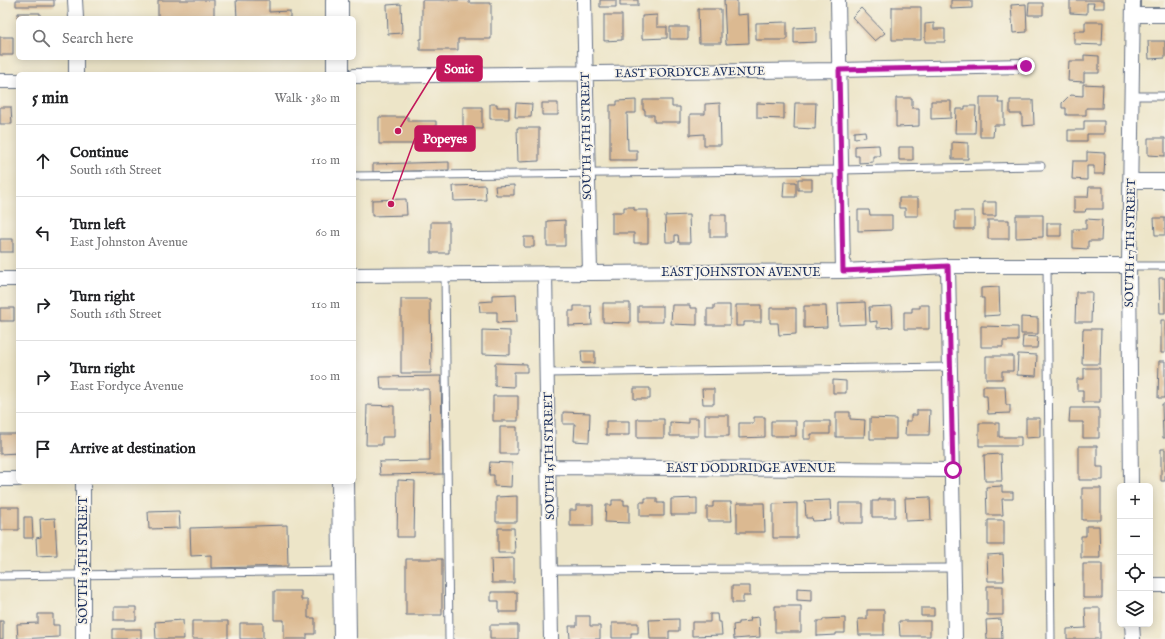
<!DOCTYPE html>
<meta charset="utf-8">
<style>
body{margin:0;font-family:"IM FELL English",serif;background:#f6f6f6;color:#202124}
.controls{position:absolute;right:12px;bottom:12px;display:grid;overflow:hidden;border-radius:6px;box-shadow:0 2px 10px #0003}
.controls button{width:36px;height:36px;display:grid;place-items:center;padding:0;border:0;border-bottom:1px solid #e0e0e0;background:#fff;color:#202124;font:20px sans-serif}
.stop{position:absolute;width:12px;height:12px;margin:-9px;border:3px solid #b5179e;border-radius:50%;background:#fff}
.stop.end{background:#b5179e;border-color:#fff;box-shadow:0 1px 4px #0008}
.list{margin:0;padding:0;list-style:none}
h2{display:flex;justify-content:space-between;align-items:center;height:52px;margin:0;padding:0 16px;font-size:17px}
h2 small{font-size:13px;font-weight:400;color:#757577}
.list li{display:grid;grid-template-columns:26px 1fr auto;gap:12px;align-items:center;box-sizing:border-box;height:72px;padding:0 16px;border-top:1px solid #e0e0e0}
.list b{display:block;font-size:15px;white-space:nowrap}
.list p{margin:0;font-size:13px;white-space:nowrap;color:#757577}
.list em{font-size:13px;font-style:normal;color:#757577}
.icon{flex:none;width:22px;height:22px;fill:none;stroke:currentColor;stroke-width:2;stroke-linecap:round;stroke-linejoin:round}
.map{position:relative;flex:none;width:1165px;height:639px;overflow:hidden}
.search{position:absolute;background:#fff;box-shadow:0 2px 10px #0003;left:16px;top:16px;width:340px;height:44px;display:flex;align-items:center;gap:10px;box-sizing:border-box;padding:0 14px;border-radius:6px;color:#757577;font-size:15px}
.panel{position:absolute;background:#fff;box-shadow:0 2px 10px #0003;left:16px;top:72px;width:340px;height:412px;border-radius:6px}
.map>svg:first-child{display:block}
.building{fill:#dbb991}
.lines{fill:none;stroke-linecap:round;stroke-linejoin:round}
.lane-casing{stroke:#646f83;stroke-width:9}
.street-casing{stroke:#646f83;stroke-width:16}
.primary-casing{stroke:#646f83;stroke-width:24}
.lane{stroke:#fff;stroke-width:7}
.street{stroke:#fff;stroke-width:14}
.primary{stroke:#fff;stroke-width:22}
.route{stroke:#b5179e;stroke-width:5}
.labels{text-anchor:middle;stroke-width:3.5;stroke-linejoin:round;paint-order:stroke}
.street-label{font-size:12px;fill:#1b2f5e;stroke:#f7f3e8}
.leader{fill:none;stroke:#c2185b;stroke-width:1.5}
.callout-dot{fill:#c2185b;stroke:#f7f3e8;stroke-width:1.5}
.callout{fill:#c2185b;stroke:#c2185b;stroke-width:1.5}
.callout-label{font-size:13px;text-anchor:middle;font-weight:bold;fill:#fff}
</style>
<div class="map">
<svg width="1165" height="639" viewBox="0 0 1165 639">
<rect width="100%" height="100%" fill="#f7f3e8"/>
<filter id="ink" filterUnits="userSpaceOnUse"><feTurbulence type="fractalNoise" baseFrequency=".025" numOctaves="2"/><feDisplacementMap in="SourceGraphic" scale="8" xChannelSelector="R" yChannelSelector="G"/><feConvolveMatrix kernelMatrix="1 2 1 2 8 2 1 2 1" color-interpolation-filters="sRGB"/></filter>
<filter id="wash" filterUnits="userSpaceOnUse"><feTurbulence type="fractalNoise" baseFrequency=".012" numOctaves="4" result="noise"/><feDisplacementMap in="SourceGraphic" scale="16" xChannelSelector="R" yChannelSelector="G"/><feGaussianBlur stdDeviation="0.9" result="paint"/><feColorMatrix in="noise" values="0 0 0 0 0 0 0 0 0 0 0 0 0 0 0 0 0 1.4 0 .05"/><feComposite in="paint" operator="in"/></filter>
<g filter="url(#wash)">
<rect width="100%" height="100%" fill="#ede5c8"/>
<g id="blocks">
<path class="building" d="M16,0H54V6H16Z
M158,0H214V18H158Z
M236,0H269V12L290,11V18H237Z
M422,0H469V3H491V39H458V50H420V39H422Z
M600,0H616V7H600Z
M620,0H638V6H620Z
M724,0H737V15L748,14L749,43L726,44Z
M951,0H972V8L951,9Z
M1070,0H1104V8H1093L1094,3H1087V14L1070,13Z
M1029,3H1043V15H1028Z
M401,4L402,33L388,34L387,5Z
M1026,4L1027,32L1013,33L1011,5Z
M892,7H921V40H892Z
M861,8L885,33L875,41L852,17Z
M698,9H721V43H699Z
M18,13H40V18H18Z
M604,15H622V40L604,41Z
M657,15V27H667V38L642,39V16Z
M787,22V40H756V23Z
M1085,22H1103L1102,45L1074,44V31H1085Z
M934,23V29H945V42H925V24Z
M670,27H688V39H670Z
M816,27V42L794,43V28Z
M0,37H13V55H0Z
M1148,41H1165V58L1149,59Z
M1084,55L1099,56V73H1084V82L1068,81L1069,61H1084Z
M1083,84L1103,85L1102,108H1086V115H1066V108H1062V103L1070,95L1083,96Z
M980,97H999L998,103H1004V125H994L993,137H980Z
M896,98H912V108H919V126L896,127Z
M636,100V113H627L628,150H637V160H610V105H617V101Z
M643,100H672V107H680V122H654V115H645V110H643Z
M1010,100H1033L1034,125L1022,126V114H1010Z
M931,101H951V118L931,119Z
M516,103L532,104L531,117H515Z
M542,103H558V115H542Z
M720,103L721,145H704V134L690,135V114H705V104Z
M757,103L784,104V119L757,118Z
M795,103H816L815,129L794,128Z
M490,104H497V107H509V119H490Z
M965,106H976L975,133H955L956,109H965Z
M0,107H11L12,124H0Z
M463,107H482V129L463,128Z
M379,117H408V121H436V136H426V144H379Z
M1084,121H1104V134H1087V141H1068V130H1084Z
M517,128H539V161L518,162Z
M865,131L866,137L854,138V132Z
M1148,138H1165V156L1148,155Z
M952,142L968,143V159H952Z
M879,145L880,156H873V162L859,163V156H855V146Z
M899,147H913V160H899Z
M1087,152L1105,153L1104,174H1094V166H1087V180L1072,179L1073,161H1087Z
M449,162V170L373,172V164Z
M798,179H812V190H798Z
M784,182H796V197H783Z
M485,185L486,200L454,201L453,186Z
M514,185V195H496L495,186Z
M1089,187H1103V209H1086L1085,212H1074V197H1088Z
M899,198H918V216H905V208H899Z
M406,199L407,215L372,216V200Z
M983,202H996V216H983Z
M624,207H634V210H648V243H634V233H612V212H624Z
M858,210H869L870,215H892V230L858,231Z
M955,211H974V229H955Z
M689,215L690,243H679L678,235H675V242H666L665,216Z
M710,215H726V237H710Z
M1016,215H1043V237L1016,238Z
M1154,218H1165V235H1155Z
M1086,219L1102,220L1101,241H1088V249L1073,248V229H1086Z
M565,220V246H547V221Z
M988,220H1009V239H988Z
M431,222H449V253H431Z
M1047,223H1061V236H1047Z
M524,237H534V247H524Z
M0,239H13V252H0Z
M1159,278H1165V313H1160Z
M999,287L1000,315L984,316V298H981V288Z
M1076,292H1092L1091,322H1075Z
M516,294L517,322L497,323V312H480L479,302L492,301V295Z
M401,299H430L431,373H401Z
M865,302L866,324L839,325L838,303Z
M603,303H630V323L603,322Z
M672,305H690V308H697V325L671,324Z
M714,305H730V325H707V309H714Z
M736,305H761V322H744V326H736Z
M920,305H929V329H904V312H912V308H920Z
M574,306H591L592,325L569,326V311H574Z
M638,306H663V322H638Z
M804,306H826L827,327L804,328Z
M892,306L893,327L877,328V321L870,322L869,307Z
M0,308H14V321H0Z
M770,308H796V334L779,335L778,323H770Z
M1021,317L1038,318V334H1021Z
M1161,320H1165V353H1161Z
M981,326L1018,327V341H1003V347H981Z
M1083,329H1101L1100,364H1082Z
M482,330L510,331V355L482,354Z
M1023,336L1038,337L1037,348H1022Z
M581,351H595V363H582Z
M1018,354L1037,355L1036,376L1017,375Z
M986,356H1013V371H1002V379H986Z
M1159,361H1165V398H1158Z
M495,363L527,364V372H514V387L495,386Z
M1084,368H1100V402H1083V390H1077V379H1084Z
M441,376L443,474L380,475L379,462L430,461L429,389H381L380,377Z
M833,380L846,381V393H833Z
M983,386H1005L1006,405H1010V413L988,414L987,396H983Z
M634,388H650V399H634Z
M702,389H714V404H703Z
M493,396H518V421H493Z
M1162,404H1165V438H1163Z
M367,405L394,406V437H382V445H366Z
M1070,408H1099V438H1083V422H1069Z
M917,410H930L929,435H905L906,421H911V415H917Z
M563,412L590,413L589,442L574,441L575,424H563Z
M836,412H850V419L865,420L864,437H836Z
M705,415H729V436H705Z
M754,417H765V437L739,438V423H754Z
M688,418H698V436H670V422L688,423Z
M870,418L896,419V439H870Z
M1026,418H1040V437L1026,438Z
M637,419H664V438H637Z
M606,421H629V435H606Z
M771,421H796V436H771Z
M804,421H830V434H811V439H804Z
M979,423H999V437H1021V446H979Z
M500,427H517V454H500Z
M0,434H18V453L0,454Z
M1079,446H1097V467H1103V480H1079Z
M1161,449H1165V481H1161Z
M1001,454L1002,481H985L984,455Z
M490,462L512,463L511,487L494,486V475H489Z
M398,480L415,481L414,537H397Z
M1002,486V492H1013V499H1002L1003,515H987L986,487Z
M1082,488H1101V520H1082Z
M517,496V522H496V497Z
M930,497L931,520L906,521L905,498Z
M645,498H657V503H664V516H640V502H645Z
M697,498V515H671V499Z
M879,499H895V517H872V501H879Z
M612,500H624V505H629V523L605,522L606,505H612Z
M830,500L831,520L813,521L812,518H806L805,501Z
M713,502H731L732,521H707V507H713Z
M737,503H764L765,532H737Z
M797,503V538H773V504Z
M839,503H863V523H839Z
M576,505H593V526H570V510H576Z
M0,507H19V530H0Z
M179,511L180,528L149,529L148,512Z
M24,517H32L33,538H24Z
M55,518L57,555L37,556L36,538L41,537L40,519Z
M988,520H1004V545H988Z
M287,525L288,566L211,568V555L191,556L190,528Z
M1086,526H1099L1100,558H1081V536H1086Z
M498,528H514L515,553H498Z
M1003,554L1004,581H988L987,555Z
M514,558V583H492L491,559Z
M406,559H442V615H406Z
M1083,564H1102V598H1083Z
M732,586H750V596H743V603H732Z
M987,586H1003V615H987Z
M797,588L812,589V601L797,600Z
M274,591H301V600H308V618H315V634H307V639H284V620H274Z
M491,592H517V612H499V601H491Z
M775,606H801V632H775Z
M114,607H136V620H114Z
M921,608H934V616H921Z
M1085,608H1100V639H1067V629L1086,628Z
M867,610H884V635H859L858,619H867Z
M38,614H53V625H59V637L18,639L17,624L38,623Z
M710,614H717L718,622H721L722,635L692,636V622H710Z
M577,616H590V626H600V639H570L569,626H577Z
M759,617L760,637L734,639L733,625L739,624V622L751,621L750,618Z
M845,618V633H836V635L817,636V621H823V619Z
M679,619V631H669V639H650L649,620Z
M1001,619L1002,639H987L986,620Z
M183,620L184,639H156L155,622Z
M0,621H3V639H0Z
M192,621H228V639H192Z
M899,621H930V636H900Z
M240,623H263V639H240Z
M612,623H638V633H631V638H612Z
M490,625H518V639H490Z
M113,629H141V639H113Z"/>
</g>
</g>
<g filter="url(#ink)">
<use href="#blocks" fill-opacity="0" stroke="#646f83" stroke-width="1"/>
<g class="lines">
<g class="lane-casing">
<path id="lane" d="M1132,96H1165
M354,176L841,170L1041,166
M1129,266H1165
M1047,267L1051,639
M445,274L449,639
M547,373L950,367
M550,570L954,568
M0,576L342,571"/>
</g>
<g class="street-casing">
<path id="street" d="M75,0L76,18
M584,0L590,272
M838,0L843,271
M1133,15H1165
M76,58V74
M354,76L839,70L1026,66
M0,81H18
M1131,181H1165
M948,266L955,639
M545,273L551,639
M354,275L843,271L948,266H1129
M0,279H18
M549,467L953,470
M0,479H18
M83,482V639
M1131,486L1129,266L1133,0
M1150,585H1165
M1132,624L1133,639"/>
</g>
<g class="primary-casing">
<path id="primary" d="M337,0V18
M338,58V74
M343,482L345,639"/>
</g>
<use href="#lane" class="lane"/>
<use href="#street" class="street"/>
<use href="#primary" class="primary"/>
</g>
</g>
<g class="lines" filter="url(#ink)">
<path class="route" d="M953,470L948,266L843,271L839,70L1026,66"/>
</g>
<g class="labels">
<g class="street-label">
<text transform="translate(690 72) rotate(-1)" y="4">EAST FORDYCE AVENUE</text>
<text transform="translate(586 136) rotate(-91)" y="4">SOUTH 15TH STREET</text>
<text transform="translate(1130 243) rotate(-89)" y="4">SOUTH 17TH STREET</text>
<text x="741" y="276">EAST JOHNSTON AVENUE</text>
<text transform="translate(549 456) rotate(-91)" y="4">SOUTH 15TH STREET</text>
<text x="751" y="472">EAST DODDRIDGE AVENUE</text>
<text transform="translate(83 560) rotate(-90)" y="4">SOUTH 13TH STREET</text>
</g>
</g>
<path class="leader" d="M398 131L437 68M391 204L415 138"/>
<g class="callout-dot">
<circle cx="398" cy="131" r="4"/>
<circle cx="391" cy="204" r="4"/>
</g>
<g class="callout">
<rect x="437" y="56" width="45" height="25" rx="4"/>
<rect x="415" y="126" width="60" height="25" rx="4"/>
</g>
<g class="callout-label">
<text x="459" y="73">Sonic</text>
<text x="445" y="143">Popeyes</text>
</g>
</svg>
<div class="controls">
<button>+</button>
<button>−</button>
<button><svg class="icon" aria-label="locate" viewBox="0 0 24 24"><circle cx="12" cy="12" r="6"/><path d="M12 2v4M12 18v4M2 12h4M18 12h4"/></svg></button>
<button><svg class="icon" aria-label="layers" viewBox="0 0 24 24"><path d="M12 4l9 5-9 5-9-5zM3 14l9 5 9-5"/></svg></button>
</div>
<div class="stop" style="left:953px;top:470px"></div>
<div class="stop end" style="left:1026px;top:66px"></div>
<div class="search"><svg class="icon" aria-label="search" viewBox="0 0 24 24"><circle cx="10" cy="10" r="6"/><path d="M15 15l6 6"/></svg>Search here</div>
<section class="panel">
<h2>5 min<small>Walk · 380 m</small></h2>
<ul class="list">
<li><svg class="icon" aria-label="ahead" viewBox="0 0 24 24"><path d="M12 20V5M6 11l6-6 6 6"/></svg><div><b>Continue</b><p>South 16th Street</p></div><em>110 m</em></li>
<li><svg class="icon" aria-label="left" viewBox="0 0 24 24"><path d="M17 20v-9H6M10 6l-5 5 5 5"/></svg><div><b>Turn left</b><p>East Johnston Avenue</p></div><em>60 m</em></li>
<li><svg class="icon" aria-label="right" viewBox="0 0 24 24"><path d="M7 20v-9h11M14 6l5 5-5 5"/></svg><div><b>Turn right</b><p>South 16th Street</p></div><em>110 m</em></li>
<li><svg class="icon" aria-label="right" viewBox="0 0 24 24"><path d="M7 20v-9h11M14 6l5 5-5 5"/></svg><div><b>Turn right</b><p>East Fordyce Avenue</p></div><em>100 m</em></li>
<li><svg class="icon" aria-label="arrive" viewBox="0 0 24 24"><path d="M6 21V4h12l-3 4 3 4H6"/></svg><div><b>Arrive at destination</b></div></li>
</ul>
</section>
</div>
